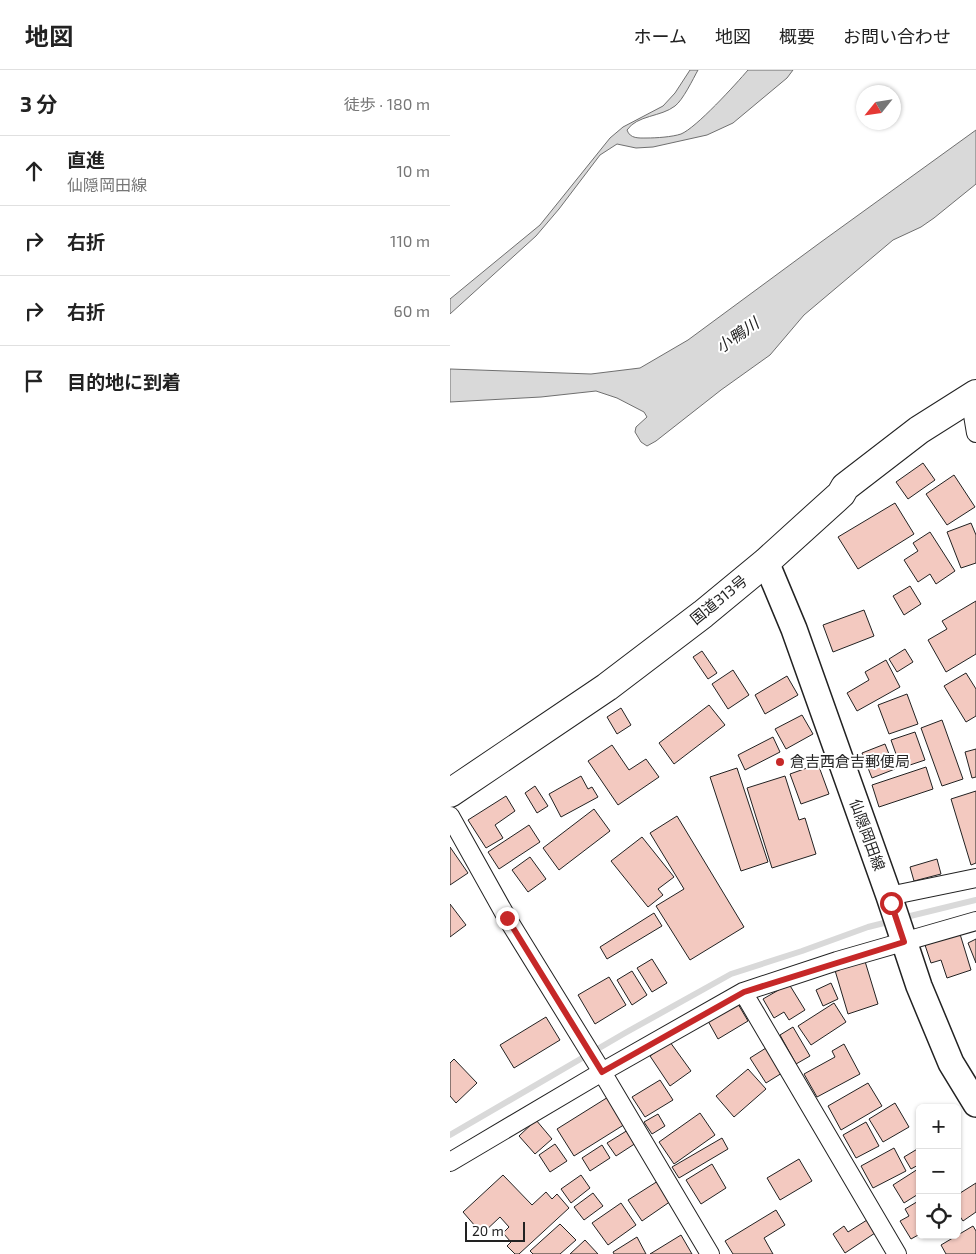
<!DOCTYPE html>
<html lang="ja">
<meta charset="utf-8">
<style>
body{margin:0;font-family:"Exo 2","Noto Sans JP",sans-serif;background:#f2f2f2;color:#222}
.controls{position:absolute;right:15px;bottom:15px;display:grid;overflow:hidden;border-radius:8px;box-shadow:0 1px 4px #0004}
.controls button{width:45px;height:45px;display:grid;place-items:center;padding:0;border:0;border-bottom:1px solid #e0e0e0;background:#fff;color:#222;font:25px sans-serif}
.compass{position:absolute;left:406px;top:15px;width:45px;height:45px;border-radius:50%;background:#fff;box-shadow:0 1px 4px #0004;rotate:240deg}
.scale{position:absolute;left:15px;bottom:12px;width:60px;box-sizing:border-box;padding-left:5px;border:2px solid #222;border-top:0;font-size:14px;line-height:18px;white-space:nowrap;color:#222;-webkit-text-stroke:4px #fff;paint-order:stroke}
.stop{position:absolute;width:15px;height:15px;margin:-11px;border:4px solid #c62828;border-radius:50%;background:#fff}
.stop.end{background:#c62828;border-color:#fff;box-shadow:0 1px 5px #0008}
.list{margin:0;padding:0;list-style:none}
h2{display:flex;justify-content:space-between;align-items:center;height:65px;margin:0;padding:0 20px;font-size:21px}
h2 small{font-size:16px;font-weight:400;color:#767676}
.list li{display:grid;grid-template-columns:32px 1fr auto;gap:15px;align-items:center;box-sizing:border-box;height:70px;padding:0 20px;border-top:1px solid #e0e0e0}
.list b{display:block;font-size:19px;white-space:nowrap}
.list p{margin:0;font-size:16px;white-space:nowrap;color:#767676}
.list em{font-size:16px;font-style:normal;color:#767676}
.icon{flex:none;width:28px;height:28px;fill:none;stroke:currentColor;stroke-width:2;stroke-linecap:round;stroke-linejoin:round}
.map{position:relative;flex:none;width:526px;height:1184px;overflow:hidden}
header{display:flex;align-items:center;gap:30px;box-sizing:border-box;height:70px;padding:0 25px;background:#fff;border-bottom:1px solid #e0e0e0}
header strong{font-size:24px}
nav{display:flex;gap:28px;margin-inline-start:auto;font-size:18px}
main{display:flex}
aside{flex:1;background:#fff}
.map>svg:first-child{display:block}
.water{fill:#d9d9d9;stroke:#6f6f6f}
.lines{fill:none;stroke-linecap:round;stroke-linejoin:round}
.stream{stroke:#d9d9d9;stroke-width:6}
.building{fill:#f3c9c0;stroke:#222}
.minor-casing{stroke:#222;stroke-width:20}
.secondary-casing{stroke:#222;stroke-width:28}
.trunk-casing{stroke:#222;stroke-width:30}
.minor{stroke:#fff;stroke-width:18}
.secondary{stroke:#fff;stroke-width:25}
.trunk{stroke:#fff;stroke-width:28}
.route{stroke:#c62828;stroke-width:6}
.poi-dot{fill:#c62828;stroke:#fff;stroke-width:2}
.labels{text-anchor:middle;stroke-width:4;stroke-linejoin:round;paint-order:stroke}
.street-label{font-size:15px;fill:#222;stroke:#fff}
.poi-label{font-size:15px;fill:#222;stroke:#fff;text-anchor:start}
.water-label{font-size:16px;font-style:italic;fill:#222;stroke:#fff}
</style>
<header>
<strong>地図</strong>
<nav><a>ホーム</a><a>地図</a><a>概要</a><a>お問い合わせ</a></nav>
</header>
<main>
<aside>
<h2>3 分<small>徒歩 · 180 m</small></h2>
<ul class="list">
<li><svg class="icon" aria-label="ahead" viewBox="0 0 24 24"><path d="M12 20V5M6 11l6-6 6 6"/></svg><div><b>直進</b><p>仙隠岡田線</p></div><em>10 m</em></li>
<li><svg class="icon" aria-label="right" viewBox="0 0 24 24"><path d="M7 20v-9h11M14 6l5 5-5 5"/></svg><div><b>右折</b></div><em>110 m</em></li>
<li><svg class="icon" aria-label="right" viewBox="0 0 24 24"><path d="M7 20v-9h11M14 6l5 5-5 5"/></svg><div><b>右折</b></div><em>60 m</em></li>
<li><svg class="icon" aria-label="arrive" viewBox="0 0 24 24"><path d="M6 21V4h12l-3 4 3 4H6"/></svg><div><b>目的地に到着</b></div></li>
</ul>
</aside>
<div class="map">
<svg width="526" height="1184" viewBox="0 0 526 1184">
<rect width="100%" height="100%" fill="#fff"/>
<path class="water" d="M240,0H248C243,9 233,30 225,36C211,47 187,45 177,60C180,69 189,68 197,68C206,68 222,67 231,64C246,58 286,14 298,0H343L337,8L283,53L257,65L203,77L186,78L167,74L150,85L109,139L86,166L0,244V229L90,155L160,68L173,57L213,36L225,23Z
M526,60V114L484,148L471,157L443,170L354,245L320,285L271,320L206,371L197,376L191,372L185,362L186,357L197,347L194,342L167,328L146,321L91,327L0,332V299L141,304L190,298L238,270L371,172Z"/>
<g class="lines">
<path class="stream" d="M452,848L526,830
M0,1065L175,963L281,904L352,881L418,857L442,851"/>
</g>
<path class="building" d="M473,393L485,410L458,429L446,412Z
M504,405L525,437L497,455L476,424Z
M445,433L464,464L408,499L388,467Z
M521,453L526,465V493L511,498L497,462Z
M480,462L505,501L486,514L480,504L468,512L454,490L468,481L463,473Z
M460,516L471,534L454,545L443,526Z
M526,531V584L496,602L478,570L497,559L492,551Z
M414,540L424,566L383,582L373,555Z
M455,579L463,592L447,602L439,589Z
M252,581L267,603L258,609L243,587Z
M436,590L450,617L407,641L397,623L419,610L415,602Z
M283,600L299,625L278,639L262,614Z
M516,603L526,619V646L516,652L494,616Z
M337,606L348,625L315,644L305,625Z
M457,624L468,654L439,664L428,635Z
M259,635L275,655L224,694L209,673Z
M171,638L181,655L167,664L157,647Z
M352,645L363,664L336,679L325,659Z
M492,650L513,709L492,716L471,658Z
M465,662L475,690L451,698L441,670Z
M323,667L330,682L295,700L288,685Z
M435,674L445,699L422,708L412,683Z
M162,675L179,700L196,689L209,707L168,735L138,691Z
M526,679V707L522,708L515,682Z
M368,694L379,724L351,734L340,704Z
M476,697L483,719L429,737L422,715Z
M287,698L318,792L291,801L260,707Z
M131,706L138,719L142,717L148,727L111,747L99,724Z
M335,706L349,750L355,748L366,784L322,798L297,718Z
M85,716L98,736L87,743L75,723Z
M526,721V793L521,795L501,729Z
M56,726L65,741L45,755L53,768L36,778L18,750Z
M144,739L160,761L109,800L93,778Z
M227,746L294,857L240,890L206,836L234,819L200,763Z
M79,755L90,772L49,799L38,782Z
M192,767L224,807L208,819L213,825L198,837L161,791Z
M0,777L18,803L0,815Z
M80,787L96,809L78,822L62,800Z
M487,789L491,804L464,811L460,797Z
M0,834L16,855L0,867Z
M204,843L212,856L157,889L150,877Z
M510,864L521,900L497,908L491,890L481,893L475,875Z
M526,869V893L518,873Z
M414,888L428,934L398,944L384,897Z
M202,889L217,913L202,922L187,898Z
M182,901L197,925L182,935L167,910Z
M159,907L176,935L145,954L128,925Z
M381,913L388,929L373,936L366,920Z
M339,914L355,940L339,950L334,942L324,948L313,929Z
M384,933L396,952L361,975L348,956Z
M288,934L298,951L268,969L258,951Z
M96,947L110,970L64,998L50,975Z
M343,957L360,986L346,994L330,965Z
M220,972L241,1001L220,1016L200,986Z
M394,974L410,1004L367,1027L354,1004L385,987L382,981Z
M316,978L332,1003L316,1013L300,988Z
M4,989L27,1013L6,1033L0,1026V993Z
M298,999L316,1019L284,1047L266,1026Z
M210,1010L223,1030L195,1047L182,1027Z
M418,1013L432,1036L391,1060L378,1036Z
M163,1024L180,1051L124,1086L107,1059Z
M445,1033L459,1057L433,1072L419,1049Z
M250,1043L265,1065L224,1094L209,1072Z
M208,1044L215,1056L202,1064L194,1052Z
M86,1050L102,1069L85,1084L69,1066Z
M416,1052L429,1076L406,1088L393,1065Z
M178,1060L186,1073L166,1086L157,1073Z
M272,1068L278,1079L229,1108L222,1097Z
M105,1074L117,1091L100,1102L89,1085Z
M152,1075L160,1088L140,1101L132,1088Z
M444,1078L456,1101L423,1118L411,1096Z
M469,1078L470,1094L461,1099L454,1087Z
M349,1089L362,1111L330,1130L317,1108Z
M262,1094L276,1118L251,1134L236,1110Z
M468,1099L470,1102V1123L454,1133L443,1115Z
M53,1105L82,1135L96,1122L102,1129L107,1124L119,1138L69,1184H65L57,1176L61,1172L53,1163L59,1157L50,1147L32,1164L13,1142Z
M131,1105L140,1118L121,1133L111,1119Z
M208,1111L221,1131L192,1151L178,1130Z
M526,1113V1142L513,1151L507,1142V1125Z
M143,1123L153,1136L134,1150L124,1137Z
M470,1130V1164L461,1169L450,1151L459,1146L455,1139Z
M171,1133L186,1155L158,1175L142,1153Z
M326,1140L335,1155L314,1168L323,1184H283L275,1171Z
M417,1150L425,1163L395,1183L383,1164L394,1156L398,1162Z
M110,1154L126,1170L110,1184H83L80,1181Z
M523,1156L526,1161V1184H496L491,1175Z
M231,1165L242,1184H200Z
M187,1167L196,1184H164L163,1182Z
M135,1170L148,1184H120Z"/>
<g class="lines">
<g class="minor-casing">
<path id="minor" d="M520,327L526,363
M0,746L57,848L152,1002L260,1184
M439,826L526,808
M293,922L447,1184
M0,1092L152,1002L293,922L387,891L526,851"/>
</g>
<g class="secondary-casing">
<path id="secondary" d="M316,492L344,559L439,826L469,916L501,993L526,1034"/>
</g>
<g class="trunk-casing">
<path id="trunk" d="M0,723L157,617L253,544L316,492L391,424L395,417L469,360L526,324"/>
</g>
<use href="#minor" class="minor"/>
<use href="#secondary" class="secondary"/>
<use href="#trunk" class="trunk"/>
</g>
<g class="lines">
<path class="route" d="M57,848L152,1002L294,922L454,872L441,833"/>
</g>
<circle class="poi-dot" cx="330" cy="692" r="5"/>
<g class="labels">
<g class="street-label">
<text transform="translate(269 530) rotate(-39)" y="5">国道313号</text>
<text transform="translate(417 765) rotate(70)" y="5">仙隠岡田線</text>
</g>
<g class="poi-label">
<text x="340" y="697">倉吉西倉吉郵便局</text>
</g>
<g class="water-label">
<text transform="translate(287 265) rotate(-35)" y="6">小鴨川</text>
</g>
</g>
</svg>
<div class="controls">
<button>+</button>
<button>−</button>
<button><svg class="icon" aria-label="locate" viewBox="0 0 24 24"><circle cx="12" cy="12" r="6"/><path d="M12 2v4M12 18v4M2 12h4M18 12h4"/></svg></button>
</div>
<svg class="compass" viewBox="-18 -18 36 36"><path d="M0-13l5 13h-10z" fill="#e53935"/><path d="M0 13l5-13h-10z" fill="#767676"/></svg>
<div class="scale">20 m</div>
<div class="stop" style="left:441px;top:833px"></div>
<div class="stop end" style="left:57px;top:848px"></div>
</div>
</main>
